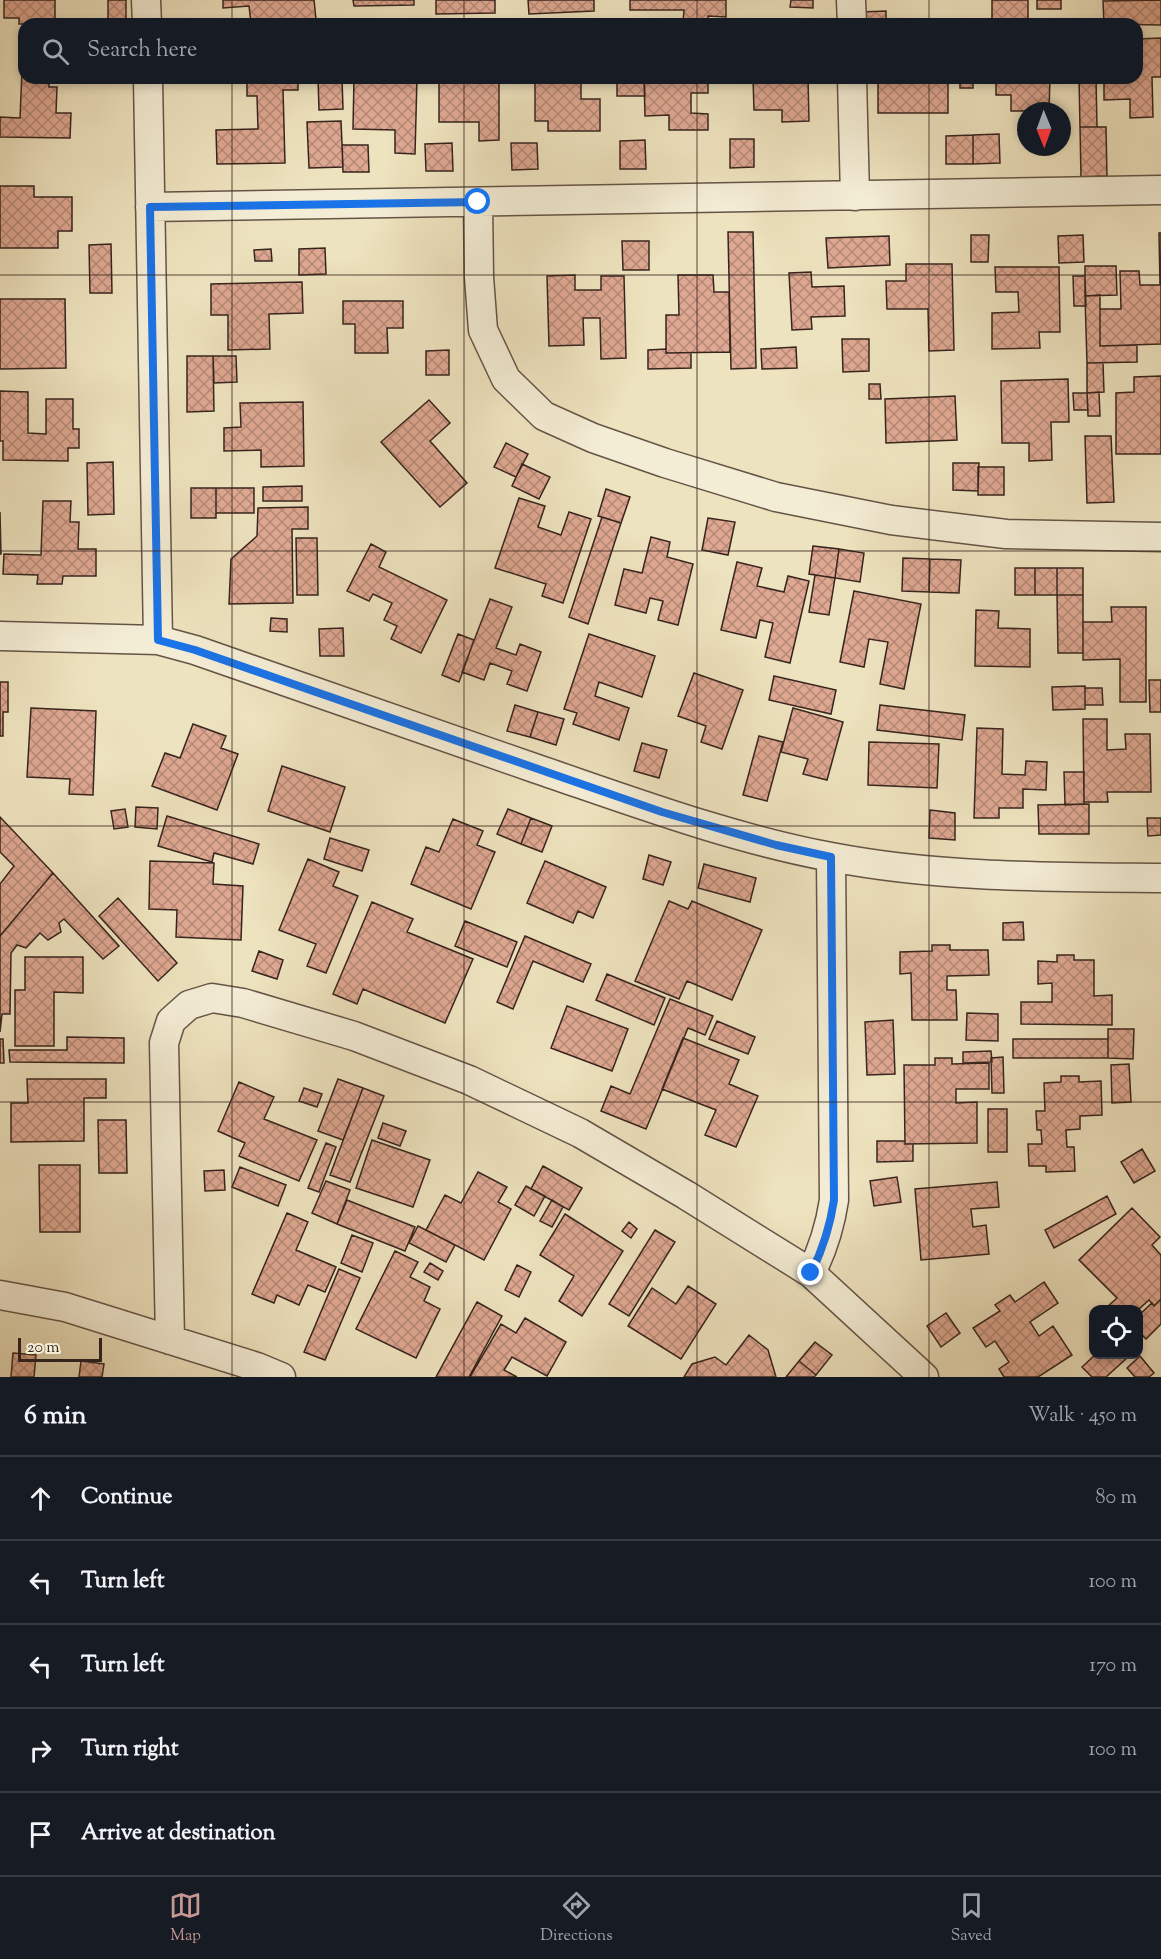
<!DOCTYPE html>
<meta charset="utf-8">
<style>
body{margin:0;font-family:"Sorts Mill Goudy",serif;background:#20242c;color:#f1f3f6}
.controls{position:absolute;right:18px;bottom:18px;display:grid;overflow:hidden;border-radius:12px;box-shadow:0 3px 9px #0003}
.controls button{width:54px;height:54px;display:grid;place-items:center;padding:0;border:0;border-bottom:2px solid #363941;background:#171b24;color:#f1f3f6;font:30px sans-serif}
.compass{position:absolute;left:1017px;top:102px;width:54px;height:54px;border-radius:50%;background:#171b24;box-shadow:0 3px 9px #0003;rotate:179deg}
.scale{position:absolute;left:18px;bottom:15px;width:84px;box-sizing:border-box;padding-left:6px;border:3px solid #37241d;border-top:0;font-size:16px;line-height:21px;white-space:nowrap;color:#37241d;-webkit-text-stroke:4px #f4edd5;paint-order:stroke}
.stop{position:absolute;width:18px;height:18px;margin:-14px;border:4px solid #1a73e8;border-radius:50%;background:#fff}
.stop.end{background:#1a73e8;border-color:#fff;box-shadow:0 2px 6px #0008}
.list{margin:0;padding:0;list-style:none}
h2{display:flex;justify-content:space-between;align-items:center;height:78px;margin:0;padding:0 24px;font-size:26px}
h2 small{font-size:20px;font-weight:400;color:#9ea1a6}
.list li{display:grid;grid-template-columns:39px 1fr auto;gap:18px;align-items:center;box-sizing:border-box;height:84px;padding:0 24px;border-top:2px solid #363941}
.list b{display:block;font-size:22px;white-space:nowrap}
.list em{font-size:20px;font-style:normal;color:#9ea1a6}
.icon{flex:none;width:33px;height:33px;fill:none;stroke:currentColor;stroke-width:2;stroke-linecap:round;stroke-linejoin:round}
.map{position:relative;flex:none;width:1161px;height:1377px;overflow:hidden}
.search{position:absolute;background:#171b24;box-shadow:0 3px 9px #0003;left:18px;right:18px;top:18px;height:66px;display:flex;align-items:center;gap:15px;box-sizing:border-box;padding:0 21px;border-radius:18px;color:#9ea1a6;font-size:22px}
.sheet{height:498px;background:#171b24}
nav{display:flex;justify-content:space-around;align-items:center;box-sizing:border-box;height:84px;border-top:2px solid #363941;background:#171b24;font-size:16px;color:#9ea1a6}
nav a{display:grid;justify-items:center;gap:3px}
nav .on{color:#c59692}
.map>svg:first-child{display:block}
.building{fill:url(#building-cross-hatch);stroke:#37241d;stroke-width:1.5}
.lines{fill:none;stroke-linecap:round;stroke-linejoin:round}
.minor-casing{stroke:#655446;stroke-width:31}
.minor{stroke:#f4edd5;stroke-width:28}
.route{stroke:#1a73e8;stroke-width:8}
.grid{fill:none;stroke:#37241d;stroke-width:1.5;stroke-opacity:0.55}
</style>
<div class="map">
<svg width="1161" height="1377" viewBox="0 0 1161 1377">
<defs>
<pattern id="building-cross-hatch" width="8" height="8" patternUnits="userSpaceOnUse" patternTransform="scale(1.5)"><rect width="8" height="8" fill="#dfa892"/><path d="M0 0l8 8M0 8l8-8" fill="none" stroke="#b68977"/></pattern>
</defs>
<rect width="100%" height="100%" fill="#eee3bf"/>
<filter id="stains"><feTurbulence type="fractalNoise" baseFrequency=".00333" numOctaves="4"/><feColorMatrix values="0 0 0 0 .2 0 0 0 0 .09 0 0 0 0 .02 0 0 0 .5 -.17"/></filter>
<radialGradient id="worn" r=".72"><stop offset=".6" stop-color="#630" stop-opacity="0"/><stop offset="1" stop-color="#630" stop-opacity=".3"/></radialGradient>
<path class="building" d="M4,0H55V24H19V18H4Z
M108,0H126V24H108Z
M223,0H314L316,19L251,23L249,6L223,8Z
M353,0H414V5L354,6Z
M436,0H495V13L436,14Z
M528,0H594V11L529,14Z
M630,0H726V17L708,16V22H683L684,10H630Z
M791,0H813V8L790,7Z
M992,0H1028V24H992Z
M1037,0H1061V9H1037Z
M1161,0V25L1104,24L1103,1Z
M886,11V24H861V12Z
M1161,38V77H1152L1153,117L1130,118V99L1104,100V78H1137V39Z
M22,70H24V78H49V87H57L56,113H71L70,138L0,137V117L20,118Z
M247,78H298V90H283L285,163L217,164L216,130L258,129L257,96H247Z
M318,78H342L343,109L319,110Z
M354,78H417L415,154L395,153V130L353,129Z
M439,78H499V140L479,141V122H439Z
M535,78H605V81H581V99H600V131H548V121H535Z
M617,78H644L645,96H617Z
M644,78H708V93H691V113L708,114V130H669V115L645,116Z
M808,78L809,121L782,122V110H754L753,79Z
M878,78H948V113H878Z
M960,78H973V88H960Z
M996,78H1050L1049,111H1011V95H996Z
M1079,78H1096L1097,127H1080Z
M341,121L343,167L309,168L307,122Z
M1080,127H1106L1107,176L1081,177Z
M999,134L1000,163L973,164V135Z
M973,135V164H946V136Z
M730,139H754V167L730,168Z
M645,140L646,169H620V141Z
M452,143L453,171H426L425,144Z
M511,143H537L538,169L512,170Z
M342,145H368L369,172H343Z
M0,186H34V197H72V231H58V248H0Z
M728,232H753L756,368L731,369Z
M1159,233H1161V285H1160Z
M971,235H989L988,262H971Z
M1083,235L1084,262L1059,263L1058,236Z
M889,236L890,265L828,268L826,238Z
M622,241H649V270H623Z
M111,244L112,293H90L89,245Z
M325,248L326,274L299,275V249Z
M271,249L272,261H255L254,250Z
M906,264H952L954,350L929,351L928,309H887L886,281H906Z
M1085,266H1116L1117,295L1085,296Z
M995,267H1059L1060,332H1039L1040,348L992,349V313L1019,312L1018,292H996Z
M1120,271H1139L1140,285H1161V344L1100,346V309H1121Z
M811,272L812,287L844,286L845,316L811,317L812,329L792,330L789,273Z
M575,275V290H601V276H624L626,358L601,359L600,318H583L584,345L549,346L547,276Z
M678,275H713L714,292H729L730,352L666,353V315H679Z
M1073,276H1085L1086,306H1074Z
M302,282L303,313L269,314L270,349L228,350V315H211V284Z
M1100,295V346L1137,345V362L1087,363L1085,296Z
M0,299H65L66,368L0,369Z
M343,301H403V328H387L388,353H355V324H343Z
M842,339H869V371L843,372Z
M796,347L797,368L762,369L761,349Z
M666,349V353H691V368L648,369V350Z
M449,350V375H426V351Z
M187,356H213L214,411L187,412Z
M213,356H236L237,382L214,383Z
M1087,363H1103L1104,392L1087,393Z
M1161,376V454H1116V393L1134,392V377Z
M1068,379L1069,422H1051L1052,460L1029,461V443H1002L1001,381Z
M869,384H880L881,399H869Z
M0,391L28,392V433L46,434V399H73V429H79V448H68V461L3,460V441H0Z
M1099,392L1100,416H1088L1087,393Z
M1073,393H1087L1088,410H1074Z
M955,396L957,440L886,443L885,399Z
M429,400L450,423L430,441L467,483L440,507L381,442Z
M303,402L304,466L261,467V450L224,451V428L241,427L240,403Z
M1085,436H1111L1114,502L1087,503Z
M506,443L528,454L516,477L494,467Z
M113,462L114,514L88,515L87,463Z
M953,463H979L978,491L953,490Z
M522,464L550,477L539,499L512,486Z
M978,467H1004V495H978Z
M302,486V501H263V487Z
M191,488H216V518H191Z
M216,488H254V513H216Z
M606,489L630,497L621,523L598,516Z
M519,498L545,506L538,527L561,535L569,512L591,519L563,603L542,596L546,584L495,568Z
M43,501H71L70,522H79L78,549H96V576H63L62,584H37L38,575L3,574L4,554L41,555Z
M308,507V529H292L293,603L229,604L231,559L257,536L258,508Z
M0,512L1,554H0Z
M602,517L621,523L588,624L569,617Z
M708,518L735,522L728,555L702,550Z
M651,537L670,542L667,557L693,564L678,625L658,620L663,601L650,598L646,613L615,605L624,569L642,573Z
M296,538H317L318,595H297Z
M371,544L386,552L379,567L447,600L421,653L391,639L397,626L384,620L392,603L373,594L369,601L347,591Z
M813,546L839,549L835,578L809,574Z
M839,549L864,553L860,582L835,578Z
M903,558L930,559L929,592L902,591Z
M930,559L961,560L959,593L929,592Z
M737,562L762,568L757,586L784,592L788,576L809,581L790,663L765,657L773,623L760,620L756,638L721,630Z
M1015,568H1035V595H1015Z
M1035,568H1057V595H1035Z
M1057,568H1083V595H1057Z
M815,575L835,578L829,615L809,612Z
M854,591L921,604L904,689L880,684L888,642L869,639L864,667L840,662Z
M1057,595H1083V653H1058Z
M490,599L512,607L496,648L516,655L520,644L541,652L527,691L507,684L512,671L490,663L484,680L462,672Z
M1111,607H1146V702H1120V659L1083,660V622H1112Z
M976,610L999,611L998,628L1030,629V667L975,666Z
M271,618L287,619V632L270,631Z
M343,628L344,656H320L319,629Z
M458,634L474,640L459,682L442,675Z
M589,634L655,656L642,697L599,682L595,696L629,708L619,740L573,724L577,713L564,709Z
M694,673L743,690L722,749L701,742L706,726L678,716Z
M774,676L836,690L831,714L769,700Z
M1149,680H1161V712H1150Z
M0,682H8V712H3V736H0Z
M1085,686V709L1053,710L1052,687Z
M1085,688H1102L1103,705H1085Z
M515,705L538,712L530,737L507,731Z
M880,705L965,715L962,740L877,730Z
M31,708L96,711L93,795L69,794L70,779L27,777Z
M793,708L843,722L827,780L803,774L808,759L781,752Z
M538,712L564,719L556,745L530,737Z
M1083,719H1107V750L1126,749L1125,734H1150L1151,792H1107L1108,802H1084Z
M193,724L226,736L221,748L238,754L217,810L152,786L165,753L180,758Z
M977,728L1003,729L1002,774L1025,775L1026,761L1047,762L1046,790L1023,789V808H999V818H974Z
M759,736L783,742L767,801L743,795Z
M869,742L939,744L937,788L868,785Z
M642,743L667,750L659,778L634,771Z
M282,766L345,787L330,832L268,811Z
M1064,772H1084V804L1065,805Z
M1089,804V834H1039L1038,805Z
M136,807L158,808L157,829L135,827Z
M125,809L128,827L114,829L111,811Z
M508,809L531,818L521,844L497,834Z
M930,810L955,813V840L929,838Z
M167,816L259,844L253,864L214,853L212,862L158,846Z
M0,817L53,873L0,936V884L14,866L0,852Z
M531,818L552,826L542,852L521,844Z
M1147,818H1161V835L1148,836Z
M453,819L483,831L477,845L495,852L471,909L411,884L426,847L439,852Z
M330,838L369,850L362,871L324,859Z
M649,855L671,862L663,885L643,879Z
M308,859L339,872L333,886L358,896L326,973L307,966L316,944L279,930Z
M150,861L214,863L213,884L243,886L241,940L176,937L177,910L149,909Z
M545,861L606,887L593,918L578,911L573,923L527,903Z
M704,864L756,878L750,902L698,888Z
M53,873L119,946L103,959L64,919L59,923L61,932L48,940L40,933L26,948L17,945L11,953L10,1014H2L0,1032V936Z
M118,898L177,963L158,981L99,916Z
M669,901L688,909L692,901L762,930L732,1000L687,981L679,999L635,981Z
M372,902L413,919L407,932L473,959L445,1023L363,989L357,1004L333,994Z
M465,921L517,942L507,967L455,946Z
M1023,922L1024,940H1003V923Z
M525,936L591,964L583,982L533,961L513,1009L497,1002Z
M932,945H950V950H988L989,975L947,976V990H956L957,1020H912L911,973L900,974V952L932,951Z
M259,951L283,960L277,979L252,971Z
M1057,955H1074V960H1094V996L1112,995V1025L1021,1024V1002H1052V983L1038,984V961L1057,962Z
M25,957H83V993L54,992V1046H15V990H25Z
M607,974L665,998L654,1025L596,1000Z
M670,999L713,1016L705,1035L688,1028L646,1129L601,1111L611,1086L630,1094Z
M567,1006L628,1029L612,1071L551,1048Z
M967,1013L998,1014V1041L966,1040Z
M893,1020L895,1074L867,1075L865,1022Z
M717,1021L755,1037L748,1054L709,1039Z
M1108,1029H1134L1133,1059L1108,1058Z
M67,1037L124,1038V1063L10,1062L9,1050H67Z
M683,1038L739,1060L729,1084L758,1096L736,1147L705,1135L716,1110L662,1089Z
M0,1039H3L4,1063H0Z
M1013,1039H1108V1058H1013Z
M991,1051L992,1062L963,1063V1052Z
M1003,1057L1004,1093H992L991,1058Z
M935,1058H952V1064L989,1063V1089H956V1103L977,1102V1143L905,1144L904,1065H935Z
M1129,1064L1131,1102L1112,1103L1111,1065Z
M1061,1076H1079V1082L1101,1081L1102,1115L1080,1116V1129L1066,1130L1067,1147H1074L1075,1171L1046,1172V1166H1029L1028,1144H1042L1041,1130H1037L1036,1111H1045L1044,1083L1061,1082Z
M27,1079H106V1098H84V1141L11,1142V1103H28Z
M338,1079L363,1088L343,1140L318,1131Z
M239,1082L274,1097L264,1119L317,1140L299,1181L239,1156L245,1143L218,1131Z
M304,1088L322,1094L317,1107L299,1101Z
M363,1088L384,1096L350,1182L330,1175Z
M988,1109H1007V1152H988Z
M98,1120H126L127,1173H99Z
M383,1123L406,1131L400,1146L378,1138Z
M372,1140L430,1160L413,1207L356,1188Z
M877,1141H905V1144H913V1161L877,1162Z
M326,1143L336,1147L319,1192L308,1188Z
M1142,1149L1155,1171L1134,1183L1121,1162Z
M39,1165H80V1232H40Z
M543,1166L582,1188L569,1210L531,1189Z
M240,1167L286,1185L278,1206L232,1187Z
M224,1170L225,1190L205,1191L204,1171Z
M478,1172L507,1187L498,1202L511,1209L484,1260L426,1230L445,1195L461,1203Z
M897,1177L901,1202L874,1206L870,1181Z
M326,1181L350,1190L337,1224L312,1213Z
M997,1182L999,1207L971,1209L973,1227L986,1225L989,1254L921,1260L915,1189Z
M526,1186L545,1196L534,1216L515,1205Z
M1107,1196L1116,1214L1054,1248L1045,1230Z
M347,1200L415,1227L405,1251L337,1224Z
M552,1200L563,1207L552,1227L540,1221Z
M1132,1208L1160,1237L1152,1245L1161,1255V1299L1154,1306L1149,1300L1138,1310H1110L1107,1307L1117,1298L1079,1260Z
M287,1213L308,1222L296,1250L336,1267L325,1292L308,1285L299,1305L277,1295L274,1303L252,1294Z
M565,1214L623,1251L582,1316L559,1301L574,1276L540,1255Z
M629,1222L637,1229L631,1238L622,1231Z
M418,1226L455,1245L446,1262L409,1243Z
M655,1230L675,1242L629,1316L609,1304Z
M352,1235L373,1243L362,1272L341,1263Z
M395,1251L418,1262L410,1277L430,1287L424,1301L440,1309L416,1358L356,1329Z
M430,1263L443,1271L438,1280L424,1272Z
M517,1265L531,1272L519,1297L505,1290Z
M339,1269L360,1278L325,1360L304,1352Z
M1044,1282L1058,1303L1030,1322L1039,1336L1053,1326L1072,1355L1038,1377H1004L999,1369L1009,1362L995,1341L986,1347L973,1328L1000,1311L995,1305L1010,1295L1015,1302Z
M688,1286L716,1304L681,1359L628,1326L652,1288L676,1304Z
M1161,1299V1324L1146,1339L1138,1331V1316L1152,1303L1154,1306Z
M477,1302L502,1316L469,1377H436Z
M946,1313L960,1333L941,1347L927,1326Z
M525,1318L566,1342L547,1376L512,1357L504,1370L517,1377H470L501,1324L516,1333Z
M749,1335L768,1350L776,1377H684L692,1364L715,1357L726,1365Z
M815,1342L832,1355L816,1375L799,1361Z
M13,1353L36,1355L34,1377H11Z
M1096,1354H1124L1127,1358L1106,1377H1092L1082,1367Z
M1140,1356L1154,1373L1149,1377H1135L1127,1368Z
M81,1361L104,1364L102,1377H79Z
M799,1361L816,1375L814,1377H786Z"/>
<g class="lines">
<g class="minor-casing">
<path id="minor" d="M146,0L147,24
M851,0L852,24
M148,78L158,640
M852,78L855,196
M478,202L479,277L483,330L506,379L544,416L593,438L665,463L776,497L891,520L1006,534L1161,537
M150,207L1161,190
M0,636L158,640L195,650C309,689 423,729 537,769C634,802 730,838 831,857C940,878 1050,877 1161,878
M811,1273C823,1249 830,1227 834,1200L831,857
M0,1295L65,1307L257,1367L281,1377
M170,1340L164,1043L171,1021L189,1005L212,998L243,1003L354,1036L469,1080L580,1133L686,1195L811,1273L924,1377"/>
</g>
<use href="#minor" class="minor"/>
</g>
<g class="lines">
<path class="route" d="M478,202L150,207L158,640L195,650L662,812L776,845L831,857L834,1200C830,1227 823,1249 811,1273"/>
</g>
<path class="grid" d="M232,0V24M464,0V24M697,0V24M929,0V24M232,78V1377M464,78V1377M697,78V1377M929,78V1377M0,275H1161M0,551H1161M0,826H1161M0,1102H1161"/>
<rect width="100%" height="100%" filter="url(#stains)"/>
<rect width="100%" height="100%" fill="url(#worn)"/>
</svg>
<div class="controls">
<button><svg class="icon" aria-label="locate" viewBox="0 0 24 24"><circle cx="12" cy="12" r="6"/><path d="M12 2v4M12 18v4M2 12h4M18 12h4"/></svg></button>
</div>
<svg class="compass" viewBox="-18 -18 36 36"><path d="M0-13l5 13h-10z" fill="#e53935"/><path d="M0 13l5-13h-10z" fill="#9ea1a6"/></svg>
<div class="scale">20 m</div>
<div class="stop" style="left:478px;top:202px"></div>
<div class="stop end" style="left:811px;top:1273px"></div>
<div class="search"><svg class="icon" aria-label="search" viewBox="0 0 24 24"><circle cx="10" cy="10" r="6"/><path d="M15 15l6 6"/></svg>Search here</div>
</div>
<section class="sheet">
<h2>6 min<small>Walk · 450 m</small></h2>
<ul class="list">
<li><svg class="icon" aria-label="ahead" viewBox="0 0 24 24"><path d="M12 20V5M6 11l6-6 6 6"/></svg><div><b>Continue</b></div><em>80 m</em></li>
<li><svg class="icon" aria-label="left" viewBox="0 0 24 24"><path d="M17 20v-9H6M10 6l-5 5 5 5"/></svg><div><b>Turn left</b></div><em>100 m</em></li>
<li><svg class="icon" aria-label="left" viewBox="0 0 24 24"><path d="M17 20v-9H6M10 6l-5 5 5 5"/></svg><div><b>Turn left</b></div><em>170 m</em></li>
<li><svg class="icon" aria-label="right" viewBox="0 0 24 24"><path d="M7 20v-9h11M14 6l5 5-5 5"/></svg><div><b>Turn right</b></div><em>100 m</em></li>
<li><svg class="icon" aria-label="arrive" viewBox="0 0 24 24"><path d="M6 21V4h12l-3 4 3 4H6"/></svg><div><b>Arrive at destination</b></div></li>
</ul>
</section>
<nav>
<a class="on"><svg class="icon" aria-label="map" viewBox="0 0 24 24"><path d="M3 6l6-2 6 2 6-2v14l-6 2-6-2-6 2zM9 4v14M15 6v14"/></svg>Map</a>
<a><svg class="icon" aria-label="directions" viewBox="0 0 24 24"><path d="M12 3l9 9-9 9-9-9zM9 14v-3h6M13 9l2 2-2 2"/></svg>Directions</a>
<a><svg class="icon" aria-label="saved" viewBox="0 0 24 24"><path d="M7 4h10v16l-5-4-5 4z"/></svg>Saved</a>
</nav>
